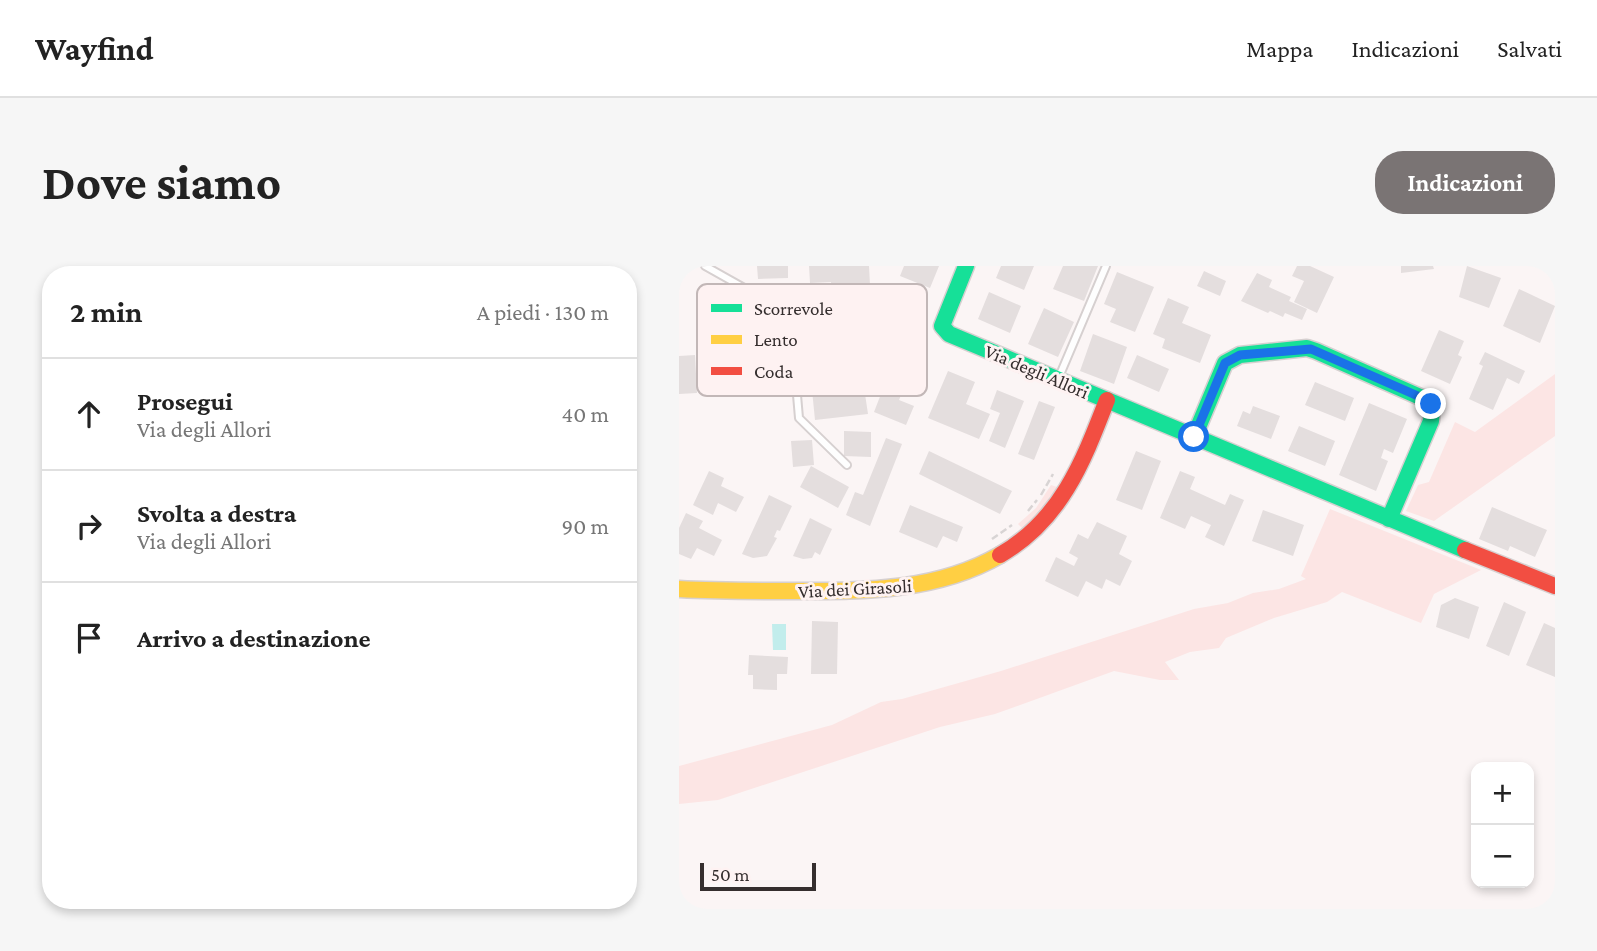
<!DOCTYPE html>
<html lang="it">
<meta charset="utf-8">
<style>
body{margin:0;font-family:"Crimson Pro",serif;background:#f6f6f6;color:#222}
.controls{position:absolute;right:21px;bottom:21px;display:grid;overflow:hidden;border-radius:14px;box-shadow:0 4px 10px #0003}
.controls button{width:63px;height:63px;display:grid;place-items:center;padding:0;border:0;border-bottom:2px solid #e0e0e0;background:#fff;color:#222;font:35px sans-serif}
.scale{position:absolute;left:21px;bottom:18px;width:116px;box-sizing:border-box;padding-left:7px;border:4px solid #352e2e;border-top:0;font-size:19px;line-height:24px;white-space:nowrap;color:#352e2e;-webkit-text-stroke:5px #fef2f2;paint-order:stroke}
.stop{position:absolute;width:21px;height:21px;margin:-16px;border:5px solid #1a73e8;border-radius:50%;background:#fff}
.stop.end{background:#1a73e8;border-color:#fff;box-shadow:0 2px 7px #0008}
.list{margin:0;padding:0;list-style:none}
h2{display:flex;justify-content:space-between;align-items:center;height:91px;margin:0;padding:0 28px;font-size:30px}
h2 small{font-size:23px;font-weight:400;color:#767676}
.list li{display:grid;grid-template-columns:46px 1fr auto;gap:21px;align-items:center;box-sizing:border-box;height:112px;padding:0 28px;border-top:2px solid #e0e0e0}
.list b{display:block;font-size:26px;white-space:nowrap}
.list p{margin:0;font-size:23px;white-space:nowrap;color:#767676}
.list em{font-size:23px;font-style:normal;color:#767676}
.icon{flex:none;width:38px;height:38px;fill:none;stroke:currentColor;stroke-width:2;stroke-linecap:round;stroke-linejoin:round}
.map{position:relative;flex:none;width:876px;height:643px;overflow:hidden;border-radius:28px}
header{display:flex;align-items:center;gap:42px;box-sizing:border-box;height:98px;padding:0 35px;background:#fff;border-bottom:2px solid #e0e0e0}
header strong{font-size:33px}
nav{display:flex;gap:38px;margin-inline-start:auto;font-size:24px}
.intro{display:flex;align-items:center;justify-content:space-between;box-sizing:border-box;height:168px;padding:0 42px}
h1{margin:0;font-size:49px}
.button{padding:18px 32px;border-radius:28px;background:#7a7474;color:#fff;font-size:24px;font-weight:700}
main{display:flex;gap:42px;padding:0 42px}
aside{flex:1;background:#fff;border-radius:28px;box-shadow:0 4px 10px #0003}
.map>svg:first-child{display:block}
.green{fill:#fce5e4}
.water{fill:#c2edec}
.building{fill:#e4dede}
.lines{fill:none;stroke-linecap:round;stroke-linejoin:round}
.lane-casing{stroke:#d6d0d0;stroke-width:10}
.fast-casing{stroke:#d6d0d0;stroke-width:19}
.slow-casing{stroke:#d6d0d0;stroke-width:19}
.jam-casing{stroke:#d6d0d0;stroke-width:19}
.path{stroke:#d8d4d4;stroke-width:2.5;stroke-dasharray:7 3.5;stroke-linecap:butt}
.lane{stroke:#fefefe;stroke-width:6}
.fast{stroke:#16e098;stroke-width:16}
.slow{stroke:#ffcf43;stroke-width:16}
.jam{stroke:#f24e42;stroke-width:16}
.route{stroke:#1a73e8;stroke-width:9}
.labels{text-anchor:middle;stroke-width:6;stroke-linejoin:round;paint-order:stroke}
.street-label{font-size:19px;fill:#352e2e;stroke:#fef2f2}
.key{fill:#fef2f2;stroke:#c2b7b7;stroke-width:2}
.key-label{font-size:19px;fill:#352e2e}
</style>
<header>
<strong>Wayfind</strong>
<nav><a>Mappa</a><a>Indicazioni</a><a>Salvati</a></nav>
</header>
<div class="intro"><h1>Dove siamo</h1><a class="button">Indicazioni</a></div>
<main>
<aside>
<h2>2 min<small>A piedi · 130 m</small></h2>
<ul class="list">
<li><svg class="icon" aria-label="ahead" viewBox="0 0 24 24"><path d="M12 20V5M6 11l6-6 6 6"/></svg><div><b>Prosegui</b><p>Via degli Allori</p></div><em>40 m</em></li>
<li><svg class="icon" aria-label="right" viewBox="0 0 24 24"><path d="M7 20v-9h11M14 6l5 5-5 5"/></svg><div><b>Svolta a destra</b><p>Via degli Allori</p></div><em>90 m</em></li>
<li><svg class="icon" aria-label="arrive" viewBox="0 0 24 24"><path d="M6 21V4h12l-3 4 3 4H6"/></svg><div><b>Arrivo a destinazione</b></div></li>
</ul>
</aside>
<div class="map">
<svg width="876" height="643" viewBox="0 0 876 643">
<rect width="100%" height="100%" fill="#fbf5f5"/>
<path class="green" d="M876,108V170L755,255L727,245L739,219L750,216L776,156L796,166Z
M372,219L378,221L360,247L343,262L339,258L357,242Z
M651,243L802,304L755,328L742,357L663,326L648,336L595,352L547,372L540,382L511,386L486,396L500,414H481L435,405L316,448L261,461L39,534L0,538V500L153,459L202,436L223,433L322,405L515,343L549,337L574,327L600,323L627,313L622,310Z"/>
<path class="water" d="M93,358H107V384H94Z"/>
<path class="building" d="M78,0H109V12L79,13Z
M130,0H190L191,19H179L180,30L153,31L152,16L131,17Z
M225,0H260L251,22L221,10Z
M322,0H355L345,24L317,12Z
M384,0H419L405,35L374,23Z
M618,0H631L655,11L638,47L615,36L625,15L613,10Z
M722,0H754L755,3L722,7Z
M788,0L822,12L810,42L780,31Z
M525,5L547,15L541,30L518,20Z
M438,6L475,21L456,66L431,56L437,43L425,38Z
M578,7L593,14L590,21L612,31L610,35L628,43L623,54L606,47L604,51L591,45L589,47L562,35Z
M840,23L876,40L861,77L824,60Z
M310,26L342,40L331,67L299,53Z
M489,32L510,41L503,57L532,69L521,97L483,82L486,73L474,68Z
M365,42L395,56L379,91L349,78Z
M760,64L785,75L779,89L783,91L771,118L742,105Z
M414,68L448,81L435,118L401,105Z
M806,86L846,105L840,118L828,112L814,144L790,133L804,100L800,98Z
M16,89L18,127L0,128V90Z
M458,89L490,103L480,126L448,112Z
M214,97L243,109L235,127L225,122L220,134L235,140L227,159L195,146Z
M269,105L296,116L287,138L311,148L300,173L249,152Z
M636,116L675,132L666,155L626,139Z
M173,119L174,129L186,128L189,148L136,154L133,124Z
M318,124L345,135L326,182L310,175L321,147L311,143Z
M360,135L376,141L355,194L339,188Z
M690,137L728,153L714,187L705,183L702,192L709,195L697,225L660,209Z
M574,140L601,150L592,173L558,160L564,145L571,148Z
M620,160L656,175L646,200L609,185Z
M165,165L192,166V191L165,190Z
M207,172L223,178L191,260L167,249L176,226L184,229Z
M133,174L135,199L114,201L112,175Z
M250,185L333,225L321,248L240,208Z
M457,185L482,195L463,244L437,234Z
M132,200L170,221L159,242L121,221Z
M30,205L45,212L42,220L65,231L57,246L39,237L34,249L14,239Z
M501,205L516,211L511,223L546,239L551,228L565,234L545,280L526,271L532,259L512,250L506,263L481,252Z
M90,229L113,240L101,265L98,264L95,271L98,272L88,290L74,292L63,288Z
M231,239L284,261L278,276L264,270L258,282L220,266Z
M813,241L868,264L856,291L831,280L829,285L800,273Z
M584,244L625,259L614,290L573,275Z
M7,247L24,255L20,262L43,274L35,290L18,282L12,293L0,288V262Z
M131,252L153,263L141,289L136,286L133,292L124,293L114,290Z
M418,256L448,270L440,288L453,295L441,320L427,313L423,323L407,315L399,331L366,315L377,291L395,300L399,292L390,287L399,268L409,273Z
M776,332L800,341L790,373L757,361L762,339Z
M825,336L847,346L830,390L807,380Z
M133,355L159,356L158,408H132Z
M865,357L876,362V411L847,399Z
M70,389L109,391L108,408H98V424L74,423V409H69Z"/>
<g class="lines">
<g class="lane-casing">
<path id="lane" d="M26,0L108,46L112,60L120,152L168,199
M380,111L427,0"/>
</g>
<g class="fast-casing">
<path id="fast" d="M287,0L263,60L270,68L786,284
M515,171L546,97L561,89L628,82L637,85L748,134L753,144L752,155L710,253"/>
</g>
<g class="slow-casing">
<path id="slow" d="M0,323C37,325 75,325 112,325C184,325 257,326 321,289"/>
</g>
<g class="jam-casing">
<path id="jam" d="M786,284L876,320
M321,289C382,254 404,196 428,134"/>
</g>
<path class="path" d="M362,229L374,208
M349,245L358,234
M313,273L333,259"/>
<use href="#lane" class="lane"/>
<use href="#fast" class="fast"/>
<use href="#slow" class="slow"/>
<use href="#jam" class="jam"/>
</g>
<g class="lines">
<path class="route" d="M515,171L546,97L561,89L632,83L748,134L752,138"/>
</g>
<g class="labels">
<g class="street-label">
<text transform="translate(358 105) rotate(23)" y="7">Via degli Allori</text>
<text transform="translate(176 322) rotate(-3)" y="7">Via dei Girasoli</text>
</g>
</g>
<rect x="18" y="18" width="230" height="112" rx="10" class="key"/>
<rect x="32" y="38" width="31" height="8" fill="#16e098"/>
<rect x="32" y="69" width="31" height="9" fill="#ffcf43"/>
<rect x="32" y="101" width="31" height="8" fill="#f24e42"/>
<g class="key-label">
<text x="75" y="49">Scorrevole</text>
<text x="75" y="80">Lento</text>
<text x="75" y="112">Coda</text>
</g>
</svg>
<div class="controls">
<button>+</button>
<button>−</button>
</div>
<div class="scale">50 m</div>
<div class="stop" style="left:515px;top:171px"></div>
<div class="stop end" style="left:752px;top:138px"></div>
</div>
</main>
